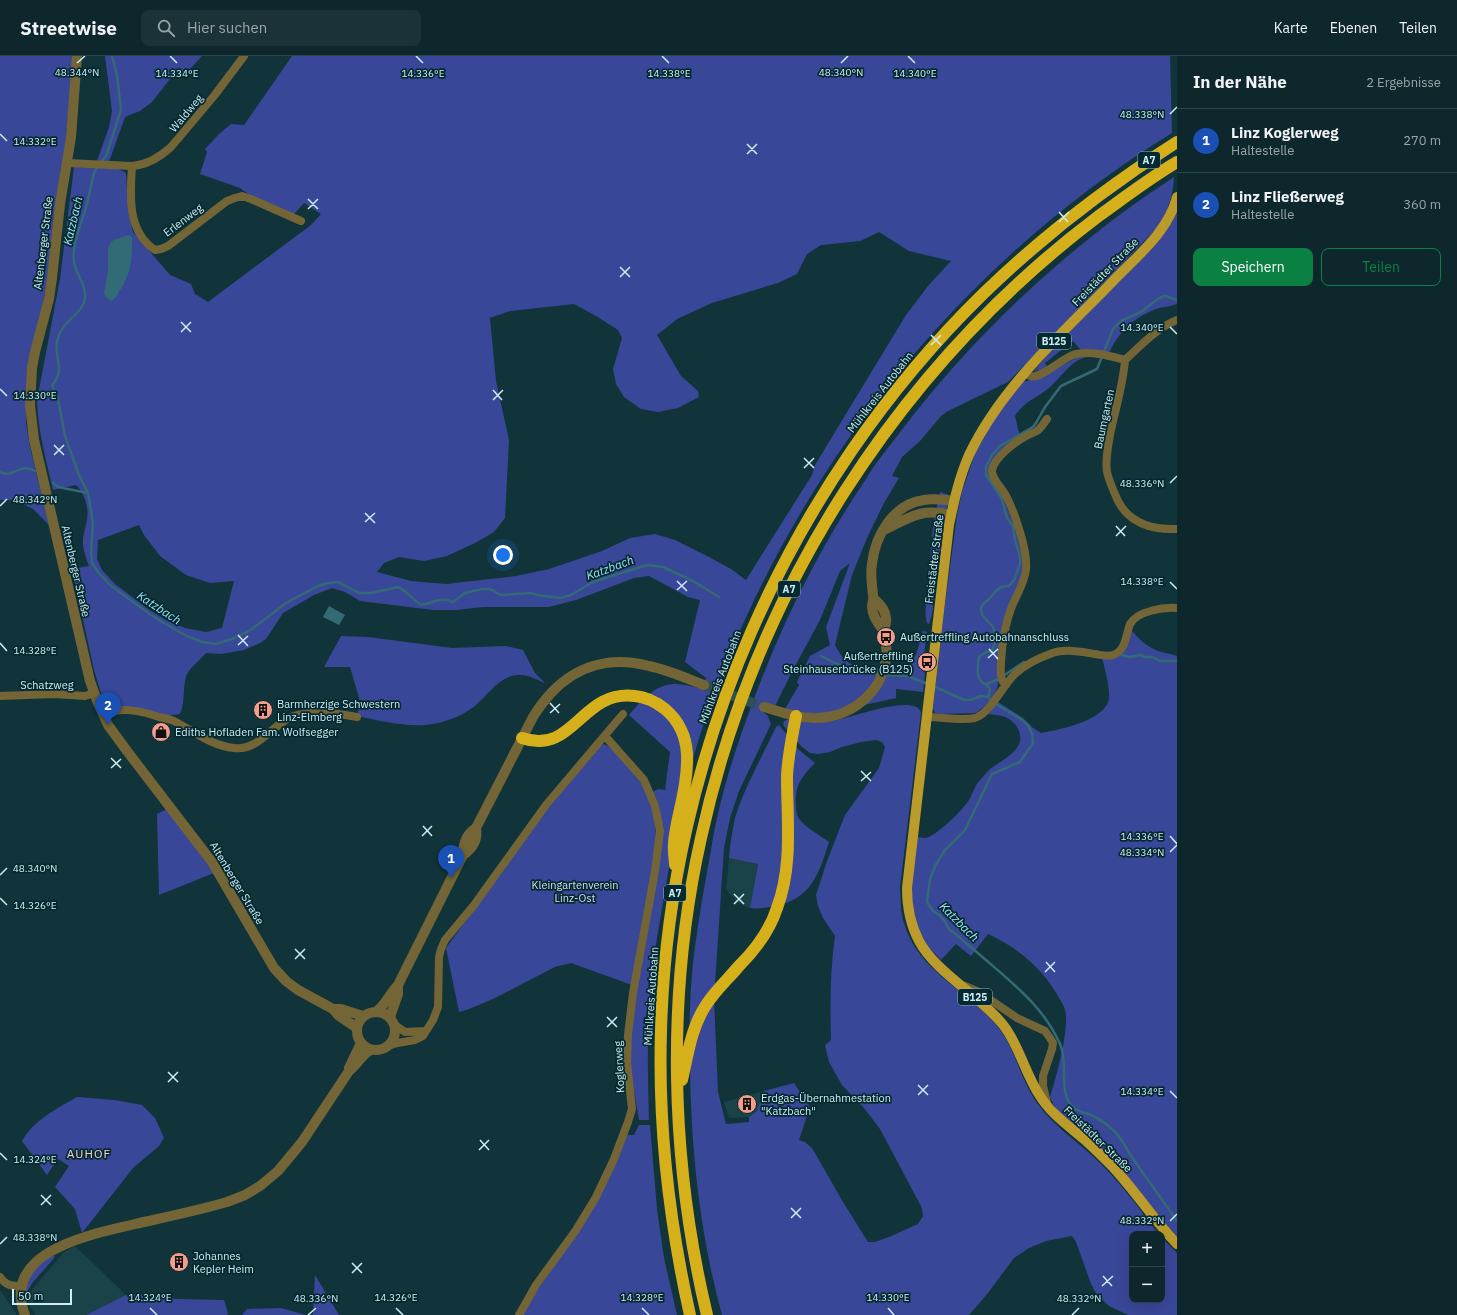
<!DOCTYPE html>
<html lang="de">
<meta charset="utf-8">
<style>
body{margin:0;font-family:"IBM Plex Sans",sans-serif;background:#1b3338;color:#f1f3f6}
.controls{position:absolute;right:12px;bottom:12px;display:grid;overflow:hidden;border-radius:8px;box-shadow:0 4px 16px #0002}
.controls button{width:36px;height:36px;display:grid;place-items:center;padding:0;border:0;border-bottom:1px solid #2d4448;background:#0d272c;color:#f1f3f6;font:20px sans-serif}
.scale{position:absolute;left:12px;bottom:10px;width:60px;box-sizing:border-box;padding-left:4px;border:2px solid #ceedf4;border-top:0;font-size:11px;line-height:14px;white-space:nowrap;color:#ceedf4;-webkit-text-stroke:3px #052930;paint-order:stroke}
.you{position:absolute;left:503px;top:499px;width:14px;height:14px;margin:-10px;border:3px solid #fff;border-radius:50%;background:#1a73e8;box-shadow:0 0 0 6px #1a73e833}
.badge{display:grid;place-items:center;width:26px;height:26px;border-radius:50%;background:#0b8043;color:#fff;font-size:13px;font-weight:700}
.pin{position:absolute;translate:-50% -33px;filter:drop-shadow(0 1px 2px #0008)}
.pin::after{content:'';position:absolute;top:21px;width:14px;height:12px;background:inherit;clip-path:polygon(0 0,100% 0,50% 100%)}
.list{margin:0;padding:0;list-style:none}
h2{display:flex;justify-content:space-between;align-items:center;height:52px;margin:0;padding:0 16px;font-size:17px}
h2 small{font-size:13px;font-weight:400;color:#9aa5a9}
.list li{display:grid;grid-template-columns:26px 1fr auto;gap:12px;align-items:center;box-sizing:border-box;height:64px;padding:0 16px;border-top:1px solid #2d4448}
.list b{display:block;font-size:15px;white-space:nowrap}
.list p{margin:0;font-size:13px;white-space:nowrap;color:#9aa5a9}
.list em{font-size:13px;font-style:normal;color:#9aa5a9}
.actions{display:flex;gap:8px;padding:12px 16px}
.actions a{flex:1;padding:9px 0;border:1px solid #0b8043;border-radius:8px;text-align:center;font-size:14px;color:#0b8043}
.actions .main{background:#0b8043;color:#fff}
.icon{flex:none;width:22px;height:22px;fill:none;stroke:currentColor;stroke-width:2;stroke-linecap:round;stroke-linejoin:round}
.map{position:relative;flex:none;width:1177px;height:1259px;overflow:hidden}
header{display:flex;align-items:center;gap:24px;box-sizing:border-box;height:56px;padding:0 20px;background:#0d272c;border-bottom:1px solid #2d4448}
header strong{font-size:19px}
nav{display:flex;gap:22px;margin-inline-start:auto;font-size:14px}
.search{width:280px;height:36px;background:#1b3338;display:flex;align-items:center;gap:10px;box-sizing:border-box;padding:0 14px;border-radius:8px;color:#9aa5a9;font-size:15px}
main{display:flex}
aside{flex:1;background:#0d272c}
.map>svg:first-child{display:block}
.built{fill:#194249}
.green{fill:#394798;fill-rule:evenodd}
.water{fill:#326a75}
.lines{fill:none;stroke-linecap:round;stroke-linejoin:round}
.stream{stroke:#326a75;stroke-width:2.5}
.tertiary-tunnel{stroke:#2d5056;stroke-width:10;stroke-dasharray:10 5;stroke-linecap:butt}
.minor{stroke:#746536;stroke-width:8}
.tertiary{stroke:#746536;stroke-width:10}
.primary{stroke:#ba9b2b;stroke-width:10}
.motorway{stroke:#d6b01a;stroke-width:12}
.ticks{fill:none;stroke:#ceedf4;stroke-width:1.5}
.labels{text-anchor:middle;stroke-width:3.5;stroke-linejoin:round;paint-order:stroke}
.shield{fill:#052930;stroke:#92b2b9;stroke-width:1}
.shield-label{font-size:10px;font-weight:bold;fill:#ceedf4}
.street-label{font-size:11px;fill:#ceedf4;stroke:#052930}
.poi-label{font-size:11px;fill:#ceedf4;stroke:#052930;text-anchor:start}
.park-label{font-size:11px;fill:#d6ddf7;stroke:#052930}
.water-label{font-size:12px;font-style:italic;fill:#9ce3f2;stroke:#052930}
.neighbourhood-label{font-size:12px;letter-spacing:1px;fill:#f6d3cc;stroke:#052930}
.ticks-label{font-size:10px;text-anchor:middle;fill:#ceedf4;stroke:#052930;stroke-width:3.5;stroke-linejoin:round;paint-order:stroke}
</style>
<header>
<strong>Streetwise</strong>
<div class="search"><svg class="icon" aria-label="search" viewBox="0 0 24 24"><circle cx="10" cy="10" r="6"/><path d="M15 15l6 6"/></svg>Hier suchen</div>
<nav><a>Karte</a><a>Ebenen</a><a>Teilen</a></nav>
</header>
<main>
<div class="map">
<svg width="1177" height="1259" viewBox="0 0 1177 1259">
<rect width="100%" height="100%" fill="#11343a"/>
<path class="built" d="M729,802L758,807L750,852L742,849L735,844L726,833Z
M764,1035L757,1055L749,1061L729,1062L724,1046Z
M75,1190L126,1239L86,1259H35L27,1245L30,1236L64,1196Z
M0,1234L17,1259H0Z"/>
<path class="green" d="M0,0H73L66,82L54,156L48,219L26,342V367L30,391L49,469L33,453L15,444H0Z
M105,0H202L190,13L170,23L152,46L140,55L125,61L109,106L97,105L109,71L112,55Z
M292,0H1170L1172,77C954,211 788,422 705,664C686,719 675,777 665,835C658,876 650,917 649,958C647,993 648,1028 649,1064H639L631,1017L630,980L641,909L659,750L653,736L658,733L665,734L670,696L629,659C641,645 655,628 675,628C685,628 694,631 703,633L706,622L685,606L700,544L688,541L649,520L634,522L576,544L549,551H483L457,554H433L360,545L345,536L332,532L314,539L283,557L266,583L260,587L244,594L221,598L206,597C201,603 191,611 187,618C182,630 186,644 180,658L166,660L111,651C101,644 98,626 94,614L72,513L89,510C86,502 82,491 83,482C84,476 86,470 87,464C89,452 85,437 76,429L53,434C46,404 38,375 37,344L60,223L74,111C86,112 118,109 126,117L129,159L133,176L170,219L191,228L195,238L208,246L311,169L321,158L304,147L294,158L251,140L240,132L200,118L207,96L205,93L219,78L231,68L244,69ZM879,176L909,195L951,205L928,230L906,259L815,409L812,419L746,524L731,513L707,500L675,484L655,478L630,482L602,495L549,513L516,520L446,528L411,525L377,516L384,507L399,501L424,505L447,500L475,487L494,476L505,462L509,384L496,325L490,262L510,255L574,248L596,260L618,274L622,282L613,313L616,328L624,341L641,353L658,356L678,352L699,341L698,335L681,320L657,279L677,263L712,247L778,227L797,218L807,198L821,189L860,185ZM139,469L144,479L160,500L186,519L210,527L234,525L222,572L206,576L185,572L166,564L148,553L115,528L102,514L97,503L98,484Z
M1174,121C1173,140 1168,155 1158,171L1008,326L948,355L941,360L920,385L902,401L892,420L899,422L884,447L867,482L852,519L835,589C839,596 843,604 851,608C863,615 904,613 914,602C918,597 920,582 923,575L927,576L922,614L925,617L923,636L896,633V642L828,657L813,658L785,653L799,629L797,626L810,600L830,589L826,571L850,507L840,515L820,564L794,612L775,650L762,655L768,660L771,668L739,735L730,762L724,792L714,943L718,1036L726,1068L749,1066V1061L757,1055L764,1035L794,1027L810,1051L799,1084L805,1086L812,1092L843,1146L868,1186H875L889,1181L918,1168L923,1160L922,1152L880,1073L864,1052L842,1029L829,1006L825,989L831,984C830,949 830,915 835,880L823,862L818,850L816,839L827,805L845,759L879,712L885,691L882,686L876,684L861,686L842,691L830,696L818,698L810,697L801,690L783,669L784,665L789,663C800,665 812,667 822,666C828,666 835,665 841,663C853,661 917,637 921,657L900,831C901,843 900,855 904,867C918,917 971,935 1000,974C1016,996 1021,1024 1037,1047C1054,1071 1080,1087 1101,1108C1113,1120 1124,1133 1135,1147C1143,1157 1150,1168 1159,1178H1132V1244H1162V1182L1177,1197V1259H1128L1109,1250L1097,1239L1091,1228L1076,1186L1072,1180L1046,1185L1029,1192L1014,1202L988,1237L969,1259H722C700,1179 691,1095 690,1012C690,992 689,973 690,953C691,907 699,861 707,816C711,797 713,777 718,758C726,722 738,686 751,651C780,571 818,494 866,423C876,406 889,391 901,375C976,276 1070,189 1174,121Z
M1177,155V248C1171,250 1165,251 1159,252C1134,261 1120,274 1109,297L1086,293L1081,294L1073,285L1045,307L1047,310L1041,314L1034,315L1050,296L1152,191C1161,180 1172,169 1177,155Z
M1090,300C1070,304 1064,319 1049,332C1037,342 1024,345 1015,360L1020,381L990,411L1016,474L1024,508L997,618C997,621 998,625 998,628C997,639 984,653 975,657L943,658L935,657L933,652L944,556L957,459L962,436L974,400L984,381L997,358L1022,326L1039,322L1078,301Z
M940,436L949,439L943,474L932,558L929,568L927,567C923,553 928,539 929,524C931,495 931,468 940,439Z
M1132,575C1139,583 1147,591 1158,595C1164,597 1171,598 1177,600V1181L1128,1122L1057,1054L1053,1048L1050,1041C1056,1022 1070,972 1065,954C1064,949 1060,944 1058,940C1042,912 1017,891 988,878L971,900L956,888L941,904C935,897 927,891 922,883C905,854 913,812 917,781C919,781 923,782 926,782C936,780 963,754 969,744C973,737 975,729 981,723C984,720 986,717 989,714C1002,703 1030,693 1017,671C1010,660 1000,659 988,658L998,646L1023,662L1033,672L1041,677C1059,674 1107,664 1109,642C1110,631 1105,613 1102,602L1110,603Z
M341,580L368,581L452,592L506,590L523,594L535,617L545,627C538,624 527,618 519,619C500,619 488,639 475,650C467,656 458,661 448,664C419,675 386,666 357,660L360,645L350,611H324Z
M779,669L798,693L815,707C803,719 794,730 796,748C796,753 796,758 799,763C804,770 822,781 829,786C819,818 811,843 775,850C766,852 758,853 750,852L758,808L729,802C730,789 732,775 735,762C745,730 762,701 776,671Z
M604,688L612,692L647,734L655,763L656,788L632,929L571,907L555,911L493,943L469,953L459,956L446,892L546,755L600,690Z
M167,753L214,817L159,839L157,758Z
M77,1041L115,1044L142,1049L155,1062L164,1082L159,1090L133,1112L82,1177L75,1153L55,1131L69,1110L58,1103L47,1119L22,1085C34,1064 56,1053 77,1041Z
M639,1069H650L657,1153L664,1202L677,1259H522L525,1252L576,1178L626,1079H634Z
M52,1199L55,1201L33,1226L26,1238L24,1235L29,1217Z
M315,1219L339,1259H313Z
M147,1238L176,1243L224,1244L228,1257L227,1259H86L126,1239Z
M281,1252L306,1259H242L247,1253Z"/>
<path class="water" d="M128,179L132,181C132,203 132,214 121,233C117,238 117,242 111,245L106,241L104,238L108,215V192L111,186L114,184Z
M329,550L345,559L339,569L323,561Z"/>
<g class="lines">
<path class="stream" d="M101,106L106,100L121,54L117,19L112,0
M98,110L94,117C90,132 88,149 82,164C78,178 72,191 74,206C76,219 89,232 84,246C79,262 61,264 57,286C54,303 66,314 52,329L58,343L65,380L79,419L88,437L93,467L91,496L92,507L98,516L110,529L151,559L169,570L187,580L202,586L216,588L235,582L252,573L286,547L318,530L328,527L338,526L359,537H371L398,531C407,535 413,544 421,549C433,547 442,540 453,546L465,537L482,533H490L501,539L531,537L538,539L561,542L571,539L593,526L647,509L663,511L693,525L719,541
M0,416C15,423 17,406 35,415
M53,427L58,431L88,437
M1122,599L1129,601L1142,599L1144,601H1153L1160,605H1177
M821,600C840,611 858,617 879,618
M884,619L907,620L928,628
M1003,620L1024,606
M987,628L999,623
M933,630L964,644H970L981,640L988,641L999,650L1021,663L1028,669L1032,678L1033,687L1020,706L992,718L965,774L945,794L935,810L930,823L927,846L933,855L939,859L944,864L949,873C962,883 974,894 986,904C1016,930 1044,952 1060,988C1069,1008 1058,1036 1072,1050C1076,1055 1085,1057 1091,1059C1108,1067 1121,1080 1129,1097L1177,1165
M988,641L990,634C988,629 987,629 983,627C975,621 978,610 979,601L986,596L992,595L995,587V578L993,571L982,559L981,552L983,548L989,543L995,536L1001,531L1009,530L1014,524L1020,508V500L1015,484L1013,470L1007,462L1002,443L986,419V411L992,399L1000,390L1033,371L1036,367L1045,351L1061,330L1097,313L1113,273L1121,265L1141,256L1159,242L1165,240L1177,244"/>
<path class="tertiary-tunnel" d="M704,629L764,651"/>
<path class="minor" d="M67,107L132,110C130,140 127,175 155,194L161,193L168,190L227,145L235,142L242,140L251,143L301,165
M132,110C147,109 160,101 171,91L214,40L244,0
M1125,304C1141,289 1157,272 1177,264
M1025,316C1026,317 1029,320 1030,320C1041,324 1064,300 1076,298C1092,295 1110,300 1125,304C1123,330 1115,354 1110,379C1108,391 1105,404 1107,416C1109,425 1114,436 1118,445C1130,468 1152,474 1177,473
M1006,629C999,624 1001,614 1001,606C1002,587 1005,568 1012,550C1017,538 1025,526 1026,513C1028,495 1014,454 1005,438C1001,431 991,422 992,414C995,401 1015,386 1026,380C1029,378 1034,377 1037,375C1041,372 1044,367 1047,363
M0,640L54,638L85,640L94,637
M103,659C121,650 141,655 159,661C164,662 169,663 174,665C193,675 212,690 234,692C258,695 271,670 291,661C312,653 335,657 357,661
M927,661C942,661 960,665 975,662C990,658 1004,627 1016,617C1025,609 1039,602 1050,598C1064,592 1081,596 1095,598C1101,599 1108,601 1113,599C1126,595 1126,578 1130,568C1137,555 1164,551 1177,552
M965,930L979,936L1017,962L1045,975L1050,982L1053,987L1052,993L1043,1020V1030L1047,1047
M395,969L405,976L425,975
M388,990L397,987L415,984L423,980L433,964L438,951L439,901L441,893L445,884L474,849L546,749L623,658
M0,1221C5,1228 9,1230 18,1230
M519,1259L536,1229L576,1174L596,1141L614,1103L628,1066L632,1053L627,1007L628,979L633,937L655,815L660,775L655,750L644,724L605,680"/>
<path class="tertiary" d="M77,0L71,81L60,148L52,222L49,243L35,296L32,312L30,349L34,384L90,625L98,647L108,669L127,695L212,806L274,912L286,925L298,934L333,953L338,959L357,972
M884,474C911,461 920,452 951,459
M884,575C878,568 872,560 872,551C872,546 874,543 873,539C872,529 870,518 872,508C875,480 893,448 924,444C934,442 944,444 954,445
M764,651C781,656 797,662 815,662C850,662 881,638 886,603C888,593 885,585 884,575C884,572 886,569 886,566C887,557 881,548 874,543
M463,799C472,793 478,784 476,772
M333,953H341L363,960
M377,955C386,948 390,937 398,929L463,799C463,788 466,778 476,772L533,661C560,617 599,597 649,610C668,614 686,622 704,629
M357 975a19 19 0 1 1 38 0a19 19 0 1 1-38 0Z
M390,961L398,938V929
M349,1012L361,987
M25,1259C0,1194 94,1178 135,1168C166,1161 196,1155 227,1146L245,1139L260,1130L278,1115L302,1086L349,1015C357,1009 363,997 371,994"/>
<path class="primary" d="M1177,141C1168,176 1137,200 1113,225C1061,279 1002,330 969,399C959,422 954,445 949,469L907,832C907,851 910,868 919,885C936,917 981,940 1004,970C1020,991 1025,1018 1040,1040C1051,1058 1069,1070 1085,1084C1095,1093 1104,1102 1113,1111C1136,1136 1154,1164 1177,1188"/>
<path class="motorway" d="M522,682C574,700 581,633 635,640C646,641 656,646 665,653C678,664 686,680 687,698C688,721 682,744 677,767C676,774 674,781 674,788C673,795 675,802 675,809
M682,1024C688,998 691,972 706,949C715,935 728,923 739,910C755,894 770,874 777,852C793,810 787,764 787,720C788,700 792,680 796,660
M690,1259C669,1165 658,1071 661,975C668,701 788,428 984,237C1043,180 1108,130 1177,86
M707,1259C670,1104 666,938 701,782C755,535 898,311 1100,159C1125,141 1150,122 1177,106"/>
</g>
<path class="ticks" d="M170,0L177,7M416,0L423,7M662,0L669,7M908,0L915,7M77,7L85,0M841,7L848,0M1170,58L1177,51M0,78L7,85M747,88L757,98M747,98L757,88M308,143L318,153M308,153L318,143M1059,156L1068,166M1059,166L1069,156M620,211L630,221M620,221L630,211M181,266L191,276M1170,271L1177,278M181,276L191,266M931,279L941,289M931,289L941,279M0,333L7,340M493,334L502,344M493,344L503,334M54,389L64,399M54,399L64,389M804,402L814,412M804,412L814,402M1170,427L1177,420M0,450L7,443M365,457L375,467M365,466L375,457M1116,470L1125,480M1116,480L1126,470M677,525L687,535M1170,526L1177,533M677,534L687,525M238,579L248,590M0,587L7,595M238,589L248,580M989,593L998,603M988,602L998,593M550,647L559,657M550,657L560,648M111,702L121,712M111,712L121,703M861,715L871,725M861,725L871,716M423,770L432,780M422,780L432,770M1170,780L1177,788M1170,796L1177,789M0,819L7,812M734,838L744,848M0,842L7,849M734,848L744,838M295,893L305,903M295,903L305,893M1046,906L1055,916M1045,916L1055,906M607,961L617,971M607,971L617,961M168,1016L178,1026M168,1026L178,1016M918,1029L928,1039M1170,1035L1177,1042M918,1039L928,1029M480,1084L489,1094M479,1094L489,1084M0,1097L7,1104M41,1139L51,1149M41,1149L51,1139M791,1152L801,1162M791,1162L801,1152M1170,1165L1177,1158M0,1188L7,1181M352,1207L362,1217M352,1217L362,1207M1103,1220L1112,1230M1102,1230L1113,1220M150,1252L157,1259M396,1252L403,1259M642,1252L649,1259M888,1252L894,1259M308,1259L316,1252M1072,1259L1079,1252"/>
<defs>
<g id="bus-disc" transform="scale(1)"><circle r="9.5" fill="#f49d8b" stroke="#052930"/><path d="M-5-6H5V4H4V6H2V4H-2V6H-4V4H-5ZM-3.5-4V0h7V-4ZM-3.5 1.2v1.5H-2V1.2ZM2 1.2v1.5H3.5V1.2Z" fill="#111"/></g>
<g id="building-disc" transform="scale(1)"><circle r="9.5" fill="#f49d8b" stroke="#052930"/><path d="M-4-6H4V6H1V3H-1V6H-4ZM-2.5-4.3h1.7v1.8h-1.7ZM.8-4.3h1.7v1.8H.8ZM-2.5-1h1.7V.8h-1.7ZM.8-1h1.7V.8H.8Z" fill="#111"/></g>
<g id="shop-disc" transform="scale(1)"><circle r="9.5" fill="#f49d8b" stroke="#052930"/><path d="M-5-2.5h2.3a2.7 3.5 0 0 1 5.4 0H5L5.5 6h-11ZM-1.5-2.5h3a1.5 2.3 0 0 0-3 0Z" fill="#111"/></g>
</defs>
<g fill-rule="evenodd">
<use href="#bus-disc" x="886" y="581"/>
<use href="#bus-disc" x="927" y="606"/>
<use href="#building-disc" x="263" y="654"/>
<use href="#shop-disc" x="161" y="676"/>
<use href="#building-disc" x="747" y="1048"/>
<use href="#building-disc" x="179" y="1206"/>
</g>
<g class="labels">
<g class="shield">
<rect x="1138" y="96" width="22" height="16" rx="3"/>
<rect x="1037" y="277" width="34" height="16" rx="3"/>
<rect x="778" y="525" width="22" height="16" rx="3"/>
<rect x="664" y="829" width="22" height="16" rx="3"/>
<rect x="958" y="933" width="34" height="16" rx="3"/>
</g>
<g class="shield-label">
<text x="1149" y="108">A7</text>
<text x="1054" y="289">B125</text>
<text x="789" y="537">A7</text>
<text x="675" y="841">A7</text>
<text x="975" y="945">B125</text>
</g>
<g class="street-label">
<text transform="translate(186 57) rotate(-50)" y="4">Waldweg</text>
<text transform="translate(183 164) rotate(-37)" y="4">Erlenweg</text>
<text transform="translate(43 187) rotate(-83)" y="4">Altenberger Straße</text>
<text transform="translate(1105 216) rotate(-46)" y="4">Freistädter Straße</text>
<text transform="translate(880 336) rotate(-52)" y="4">Mühlkreis Autobahn</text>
<text transform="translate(1104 363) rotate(-78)" y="4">Baumgarten</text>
<text transform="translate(934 503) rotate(-83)" y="4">Freistädter Straße</text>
<text transform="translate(76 515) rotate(77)" y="4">Altenberger Straße</text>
<text transform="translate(720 621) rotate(-69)" y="4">Mühlkreis Autobahn</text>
<text x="47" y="633">Schatzweg</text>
<text transform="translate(237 827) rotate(59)" y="4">Altenberger Straße</text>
<text transform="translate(651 940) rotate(-86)" y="4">Mühlkreis Autobahn</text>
<text transform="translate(619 1011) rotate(-93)" y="4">Koglerweg</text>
<text transform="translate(1098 1083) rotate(44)" y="4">Freistädter Straße</text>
</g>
<g class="poi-label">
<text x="900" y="585">Außertreffling Autobahnanschluss</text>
<text x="913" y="604" text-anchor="end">Außertreffling<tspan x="913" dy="13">Steinhauserbrücke (B125)</tspan></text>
<text x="277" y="652">Barmherzige Schwestern<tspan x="277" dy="13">Linz-Elmberg</tspan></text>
<text x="175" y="680">Ediths Hofladen Fam. Wolfsegger</text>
<text x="761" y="1046">Erdgas-Übernahmestation<tspan x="761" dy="13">"Katzbach"</tspan></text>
<text x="193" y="1204">Johannes<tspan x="193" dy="13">Kepler Heim</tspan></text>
</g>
<g class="park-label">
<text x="575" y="833">Kleingartenverein<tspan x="575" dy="13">Linz-Ost</tspan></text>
</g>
<g class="water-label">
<text transform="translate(73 165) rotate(-77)" y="4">Katzbach</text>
<text transform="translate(610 512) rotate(-20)" y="4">Katzbach</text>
<text transform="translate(159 552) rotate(33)" y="4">Katzbach</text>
<text transform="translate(959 866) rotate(45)" y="4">Katzbach</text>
</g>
<g class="neighbourhood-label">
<text x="89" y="1102">AUHOF</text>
</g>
</g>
<g class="ticks-label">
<text x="77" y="20">48.344°N</text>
<text x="841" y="20">48.340°N</text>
<text x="669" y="21">14.338°E</text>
<text x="177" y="21">14.334°E</text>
<text x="423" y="21">14.336°E</text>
<text x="915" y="21">14.340°E</text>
<text x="1142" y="62">48.338°N</text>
<text x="35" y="89">14.332°E</text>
<text x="1142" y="275">14.340°E</text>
<text x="35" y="343">14.330°E</text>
<text x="1142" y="431">48.336°N</text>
<text x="35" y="447">48.342°N</text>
<text x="1142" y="529">14.338°E</text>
<text x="35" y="598">14.328°E</text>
<text x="1142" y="784">14.336°E</text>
<text x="1142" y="800">48.334°N</text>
<text x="35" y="816">48.340°N</text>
<text x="35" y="853">14.326°E</text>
<text x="1142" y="1039">14.334°E</text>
<text x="35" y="1107">14.324°E</text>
<text x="1142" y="1168">48.332°N</text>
<text x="35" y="1185">48.338°N</text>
<text x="150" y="1245">14.324°E</text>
<text x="396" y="1245">14.326°E</text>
<text x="642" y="1245">14.328°E</text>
<text x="888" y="1245">14.330°E</text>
<text x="316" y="1246">48.336°N</text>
<text x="1079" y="1246">48.332°N</text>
</g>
</svg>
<div class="controls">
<button>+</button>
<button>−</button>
</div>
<div class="scale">50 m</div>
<div class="you"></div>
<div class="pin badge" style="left:451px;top:822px;background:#1a4fb4">1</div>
<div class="pin badge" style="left:108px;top:669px;background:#1a4fb4">2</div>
</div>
<aside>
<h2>In der Nähe<small>2 Ergebnisse</small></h2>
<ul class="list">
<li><span class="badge" style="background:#1a4fb4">1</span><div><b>Linz Koglerweg</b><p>Haltestelle</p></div><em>270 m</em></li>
<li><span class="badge" style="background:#1a4fb4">2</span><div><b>Linz Fließerweg</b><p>Haltestelle</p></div><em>360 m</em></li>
</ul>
<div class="actions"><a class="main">Speichern</a><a>Teilen</a></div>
</aside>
</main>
